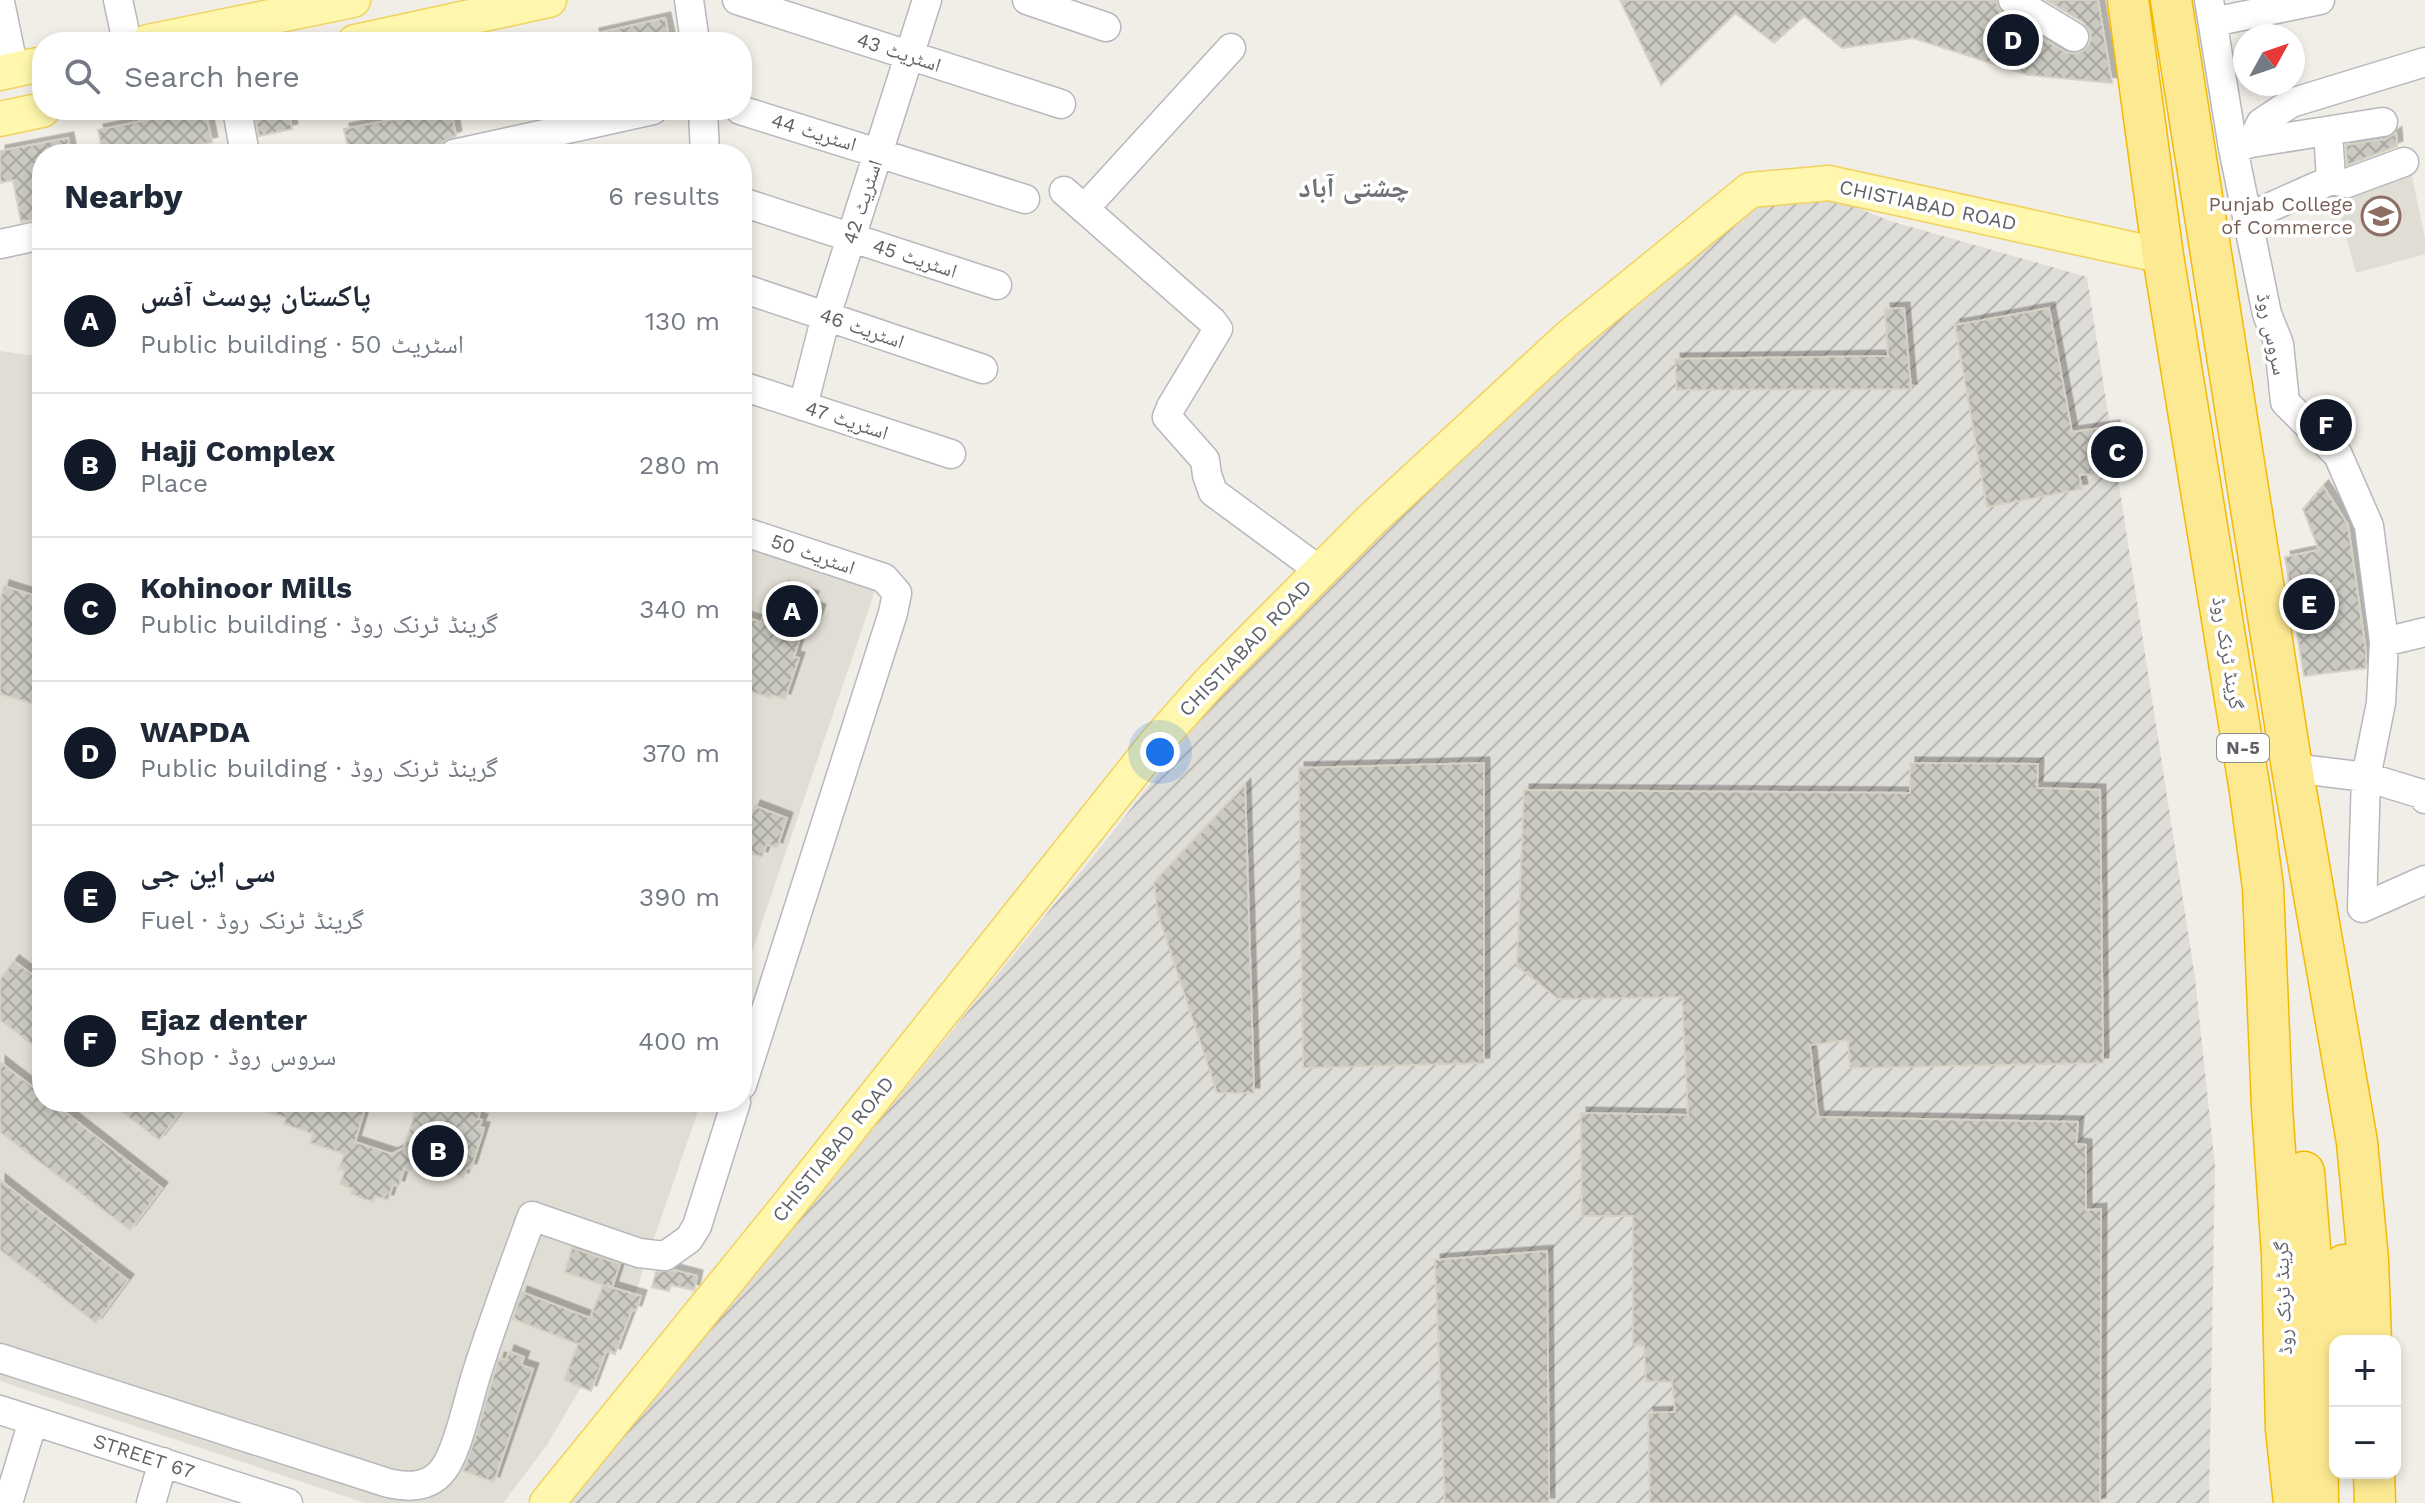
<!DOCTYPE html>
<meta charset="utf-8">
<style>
body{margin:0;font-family:"Work Sans","Noto Naskh Arabic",sans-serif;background:#f2f2f3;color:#1f2937}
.controls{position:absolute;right:24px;bottom:24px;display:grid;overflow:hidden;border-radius:16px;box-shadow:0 4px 12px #0003}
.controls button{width:72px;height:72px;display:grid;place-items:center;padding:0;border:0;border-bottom:2px solid #e0e1e3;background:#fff;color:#1f2937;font:40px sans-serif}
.compass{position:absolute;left:2233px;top:24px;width:72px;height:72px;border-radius:50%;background:#fff;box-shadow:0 4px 12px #0003;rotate:50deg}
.you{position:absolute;left:1160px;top:752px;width:28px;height:28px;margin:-20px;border:6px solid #fff;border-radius:50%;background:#1a73e8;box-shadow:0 0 0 12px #1a73e833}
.badge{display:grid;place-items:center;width:52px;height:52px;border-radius:50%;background:#111827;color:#fff;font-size:26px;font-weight:700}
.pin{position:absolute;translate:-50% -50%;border:4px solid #fff;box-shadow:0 2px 8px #0006}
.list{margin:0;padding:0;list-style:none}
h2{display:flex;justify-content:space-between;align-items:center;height:104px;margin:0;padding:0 32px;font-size:34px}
h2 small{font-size:26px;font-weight:400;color:#747a83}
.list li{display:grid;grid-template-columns:52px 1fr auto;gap:24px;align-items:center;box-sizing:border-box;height:144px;padding:0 32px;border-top:2px solid #e0e1e3}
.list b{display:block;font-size:30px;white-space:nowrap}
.list p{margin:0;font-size:26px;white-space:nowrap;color:#747a83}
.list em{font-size:26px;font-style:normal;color:#747a83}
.icon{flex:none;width:44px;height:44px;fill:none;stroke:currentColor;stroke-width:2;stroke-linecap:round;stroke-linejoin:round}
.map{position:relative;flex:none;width:2425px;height:1503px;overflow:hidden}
.search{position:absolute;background:#fff;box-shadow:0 4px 12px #0003;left:32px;top:32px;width:720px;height:88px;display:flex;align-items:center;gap:20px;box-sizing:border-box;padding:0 28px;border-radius:32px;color:#747a83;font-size:30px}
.panel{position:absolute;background:#fff;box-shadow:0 4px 12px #0003;left:32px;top:144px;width:720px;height:968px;border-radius:32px}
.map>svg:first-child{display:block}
.industrial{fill:url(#industrial-furrows)}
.education{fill:#e0ded4}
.building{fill:url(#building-cross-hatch);stroke:#d5d1c4;stroke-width:2;filter:url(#shadow)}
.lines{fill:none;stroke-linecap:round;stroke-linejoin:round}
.minor-casing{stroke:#b6b8bd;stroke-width:31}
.major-casing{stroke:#f1d25e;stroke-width:37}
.highway-casing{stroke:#f4ba02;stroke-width:43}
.minor{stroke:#fff;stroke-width:28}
.major{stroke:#fef7ad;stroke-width:34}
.highway{stroke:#fce991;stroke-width:40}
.labels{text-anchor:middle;stroke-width:7;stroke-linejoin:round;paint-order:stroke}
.shield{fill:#fff;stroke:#8e9094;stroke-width:2}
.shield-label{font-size:18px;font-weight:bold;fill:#5e6166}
.street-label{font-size:20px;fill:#5e6166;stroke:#fff}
.education-label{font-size:20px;fill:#785e54;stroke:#fff;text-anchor:end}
.district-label{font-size:28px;font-weight:bold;fill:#6f7378;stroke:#fff}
</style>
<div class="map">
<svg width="2425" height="1503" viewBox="0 0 2425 1503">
<defs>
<pattern id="industrial-furrows" width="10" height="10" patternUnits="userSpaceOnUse" patternTransform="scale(2)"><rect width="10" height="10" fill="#dfddd8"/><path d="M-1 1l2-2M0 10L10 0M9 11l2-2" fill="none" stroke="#b8b7b3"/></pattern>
<pattern id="building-cross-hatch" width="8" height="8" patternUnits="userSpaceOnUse" patternTransform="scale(2)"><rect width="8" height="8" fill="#cbcac2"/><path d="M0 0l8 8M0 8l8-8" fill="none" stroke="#a8a7a1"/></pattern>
<filter id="shadow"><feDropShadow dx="5.5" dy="-5.5" stdDeviation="0" flood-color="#0004"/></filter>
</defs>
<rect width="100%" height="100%" fill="#f0eee6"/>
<path class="industrial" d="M1757,197L1840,201L1890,221L2087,277L2195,978L2215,1166L2209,1503H570L1112,833L1203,716L1367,538Z"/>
<path class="education" d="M2411,172L2425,238V254L2356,273L2335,195Z
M0,351L42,357V1102H701L634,1297L547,1445L503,1503H365L0,1381Z
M742,541L878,582L742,981Z"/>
<path class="building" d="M1620,0H1996L1999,9L2004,15L2065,52L2074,54L2083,51L2089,45L2091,37L2089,30L2083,22L2046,0H2098L2112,83L2028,75L1913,38L1842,48L1804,16L1774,43L1735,13L1661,85Z
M665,18L670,42H595L594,34Z
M187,110H205L212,142L156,154H103L98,130L187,112Z
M254,110H288L292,129L259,136Z
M433,110H451L456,136L443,141L440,145L400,154H349L344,129L433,112Z
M2396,133L2397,146L2347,165L2346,145L2386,139Z
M68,138L71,154H42V179L32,181L39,218L21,222L13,180L0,183V151Z
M1904,308L1911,389L1677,390L1675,359L1888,356L1885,309Z
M2049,308L2072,432L2114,426L2120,472L2079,475L2082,489L1987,507L1955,325Z
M2323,486L2348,525L2366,652V668L2304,676L2285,557L2319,550L2303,509Z
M4,586L42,598V677L34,704L0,694V601Z
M783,587L813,597L810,606L820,610L814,626L809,623L807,629L803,628L794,657L799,658L785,699L772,695L771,698L742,689V616L761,622L772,592L780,594Z
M1484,763V1063L1303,1068L1299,768Z
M1910,763L2038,764L2037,788L2100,790L2103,1063L1850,1068L1848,1040L1810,1045L1818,1117L2078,1122L2076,1144L2086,1145V1210L2101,1209L2100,1503H1650L1648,1413L1675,1412L1672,1382L1646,1381L1644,1346L1633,1345V1216H1582L1581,1113L1688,1115L1682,997L1558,999L1517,966L1524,790L1910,793Z
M1245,785L1254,1093H1217L1158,914L1154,882Z
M755,806L787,818L777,848L767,844L762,857L742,850V841Z
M14,961L42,982V1052L0,1020V979Z
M0,1062L42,1094V1102H52L162,1188L130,1230L0,1132Z
M109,1102H188L159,1140Z
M246,1102H367L355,1142L392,1154L404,1148L418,1102H462L481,1108L478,1119L482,1120L479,1127L484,1128L471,1169L467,1168L463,1178L449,1173L447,1179L411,1167L410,1171L404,1169L399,1186L393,1185L388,1200L375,1196L373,1202L351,1194L353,1189L340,1184L345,1170L339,1169L344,1154L310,1143L313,1134L284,1124L286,1118L246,1105Z
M0,1180L128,1280L96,1323L0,1250Z
M572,1248L620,1264L612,1288L565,1272Z
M1547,1251L1549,1503H1445L1435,1260Z
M674,1270L697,1276L694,1290L671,1285L669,1291L652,1287L656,1272Z
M603,1285L641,1296L636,1311L632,1310L615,1354L606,1351L591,1391L564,1380L578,1344L513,1319L522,1292L590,1318Z
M509,1351L524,1357L521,1365L533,1369L494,1482L463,1471L474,1442L499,1358L506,1360Z"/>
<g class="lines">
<g class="minor-casing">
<path id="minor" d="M118,0L127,42
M689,0L695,42
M737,0L1061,104
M1027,0L1106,27
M2013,0L2074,37
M2209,0L2233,148L2267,314L2279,344L2285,402L2338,455L2369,526L2384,642L2381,703L2366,777L2362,908L2425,880
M0,2L14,70
M2213,22L2320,0
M237,110L245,154
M703,110L705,154
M740,110L1025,199
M2328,131L2331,180
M2251,143L2383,122
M2233,148L2251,143L2261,123L2291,103L2425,62
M454,154L653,110
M1064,191L1212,321L1218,329L1171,407L1167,417L1205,460L1207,475L1213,492L1319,570
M742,202L997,285
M1084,209L1231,48
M2248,217L2331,180L2347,183L2404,162
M0,244L42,235
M742,288L983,369
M742,386L951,454
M803,406L826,316L927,0
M742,531L884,578L897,593L893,613L742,1085
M2384,642L2425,632
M2292,768L2366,777L2425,795V799
M0,1358L388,1483C409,1488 429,1488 443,1470C458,1451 469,1396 477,1372C494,1319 513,1267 532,1216L639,1253L665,1256L689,1239L697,1226L736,1102
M0,1410L288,1503
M8,1503L33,1421
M151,1503L163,1462"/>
</g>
<g class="major-casing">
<path id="major" d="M148,42L353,0
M355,42L549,0
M0,73L42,64
M0,119L42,110
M547,1503L791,1202L1156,743L1209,683L1371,520L1568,338L1750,190L1829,183L2163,256"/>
</g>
<g class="highway-casing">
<path id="highway" d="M2128,0L2163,256L2250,791L2263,887L2272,1107L2282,1255L2286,1429L2294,1503
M2171,0L2292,768L2357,1142L2368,1260L2371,1341
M2304,1172L2315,1311L2322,1318L2338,1320L2346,1312L2344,1265
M2374,1473L2375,1503
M2318,1503L2316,1346L2323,1338L2332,1335L2344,1341"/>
</g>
<use href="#minor" class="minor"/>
<use href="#major" class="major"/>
<use href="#highway" class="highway"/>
</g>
<defs>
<g id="university-ring" transform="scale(2)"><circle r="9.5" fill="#fff" stroke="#8d6e63" stroke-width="1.5"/><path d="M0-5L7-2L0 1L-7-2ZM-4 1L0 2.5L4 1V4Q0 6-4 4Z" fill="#8d6e63"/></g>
</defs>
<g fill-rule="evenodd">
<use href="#university-ring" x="2381" y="216"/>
</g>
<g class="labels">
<rect class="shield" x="2217" y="734" width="52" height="28" rx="6"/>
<g class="shield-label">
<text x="2243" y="754">N-5</text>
</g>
<g class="street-label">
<text transform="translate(899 52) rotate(18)" y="7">اسٹریٹ 43</text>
<text transform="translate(814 132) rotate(17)" y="7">اسٹریٹ 44</text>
<text transform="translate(862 202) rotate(-72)" y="7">اسٹریٹ 42</text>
<text transform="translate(1928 205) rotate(12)" y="7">CHISTIABAD ROAD</text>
<text transform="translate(915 258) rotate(18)" y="7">اسٹریٹ 45</text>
<text transform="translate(862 328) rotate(19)" y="7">اسٹریٹ 46</text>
<text transform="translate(2272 334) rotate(78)" y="7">سروس روڈ</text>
<text transform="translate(847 420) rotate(18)" y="7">اسٹریٹ 47</text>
<text transform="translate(813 554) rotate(19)" y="7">اسٹریٹ 50</text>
<text transform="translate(1245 648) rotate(-46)" y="7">CHISTIABAD ROAD</text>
<text transform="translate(2228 653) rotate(81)" y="7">گرینڈ ٹرنک روڈ</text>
<text transform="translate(833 1149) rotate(-51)" y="7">CHISTIABAD ROAD</text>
<text transform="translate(2283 1298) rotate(-92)" y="7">گرینڈ ٹرنک روڈ</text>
<text transform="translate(144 1456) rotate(18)" y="7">STREET 67</text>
</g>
<g class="education-label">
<text x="2353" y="211">Punjab College<tspan x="2353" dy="23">of Commerce</tspan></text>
</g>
<g class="district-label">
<text x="1354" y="197">چشتی آباد</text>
</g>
</g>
</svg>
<div class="controls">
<button>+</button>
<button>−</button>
</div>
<svg class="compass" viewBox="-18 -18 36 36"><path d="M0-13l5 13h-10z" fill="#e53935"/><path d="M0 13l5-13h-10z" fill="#747a83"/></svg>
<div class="you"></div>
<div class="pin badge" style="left:792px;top:611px">A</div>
<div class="pin badge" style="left:438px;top:1151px">B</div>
<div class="pin badge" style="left:2117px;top:452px">C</div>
<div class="pin badge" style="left:2013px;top:40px">D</div>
<div class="pin badge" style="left:2309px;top:604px">E</div>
<div class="pin badge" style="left:2326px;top:425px">F</div>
<div class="search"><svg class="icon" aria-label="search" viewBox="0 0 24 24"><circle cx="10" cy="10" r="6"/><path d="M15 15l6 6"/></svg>Search here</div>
<section class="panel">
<h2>Nearby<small>6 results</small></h2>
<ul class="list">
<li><span class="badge">A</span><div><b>پاکستان پوسٹ آفس</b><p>Public building · اسٹریٹ 50</p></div><em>130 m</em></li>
<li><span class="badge">B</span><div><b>Hajj Complex</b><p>Place</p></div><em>280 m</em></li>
<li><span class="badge">C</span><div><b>Kohinoor Mills</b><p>Public building · گرینڈ ٹرنک روڈ</p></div><em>340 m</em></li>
<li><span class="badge">D</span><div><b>WAPDA</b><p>Public building · گرینڈ ٹرنک روڈ</p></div><em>370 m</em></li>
<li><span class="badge">E</span><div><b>سی این جی</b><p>Fuel · گرینڈ ٹرنک روڈ</p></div><em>390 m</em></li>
<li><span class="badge">F</span><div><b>Ejaz denter</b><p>Shop · سروس روڈ</p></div><em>400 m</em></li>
</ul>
</section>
</div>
